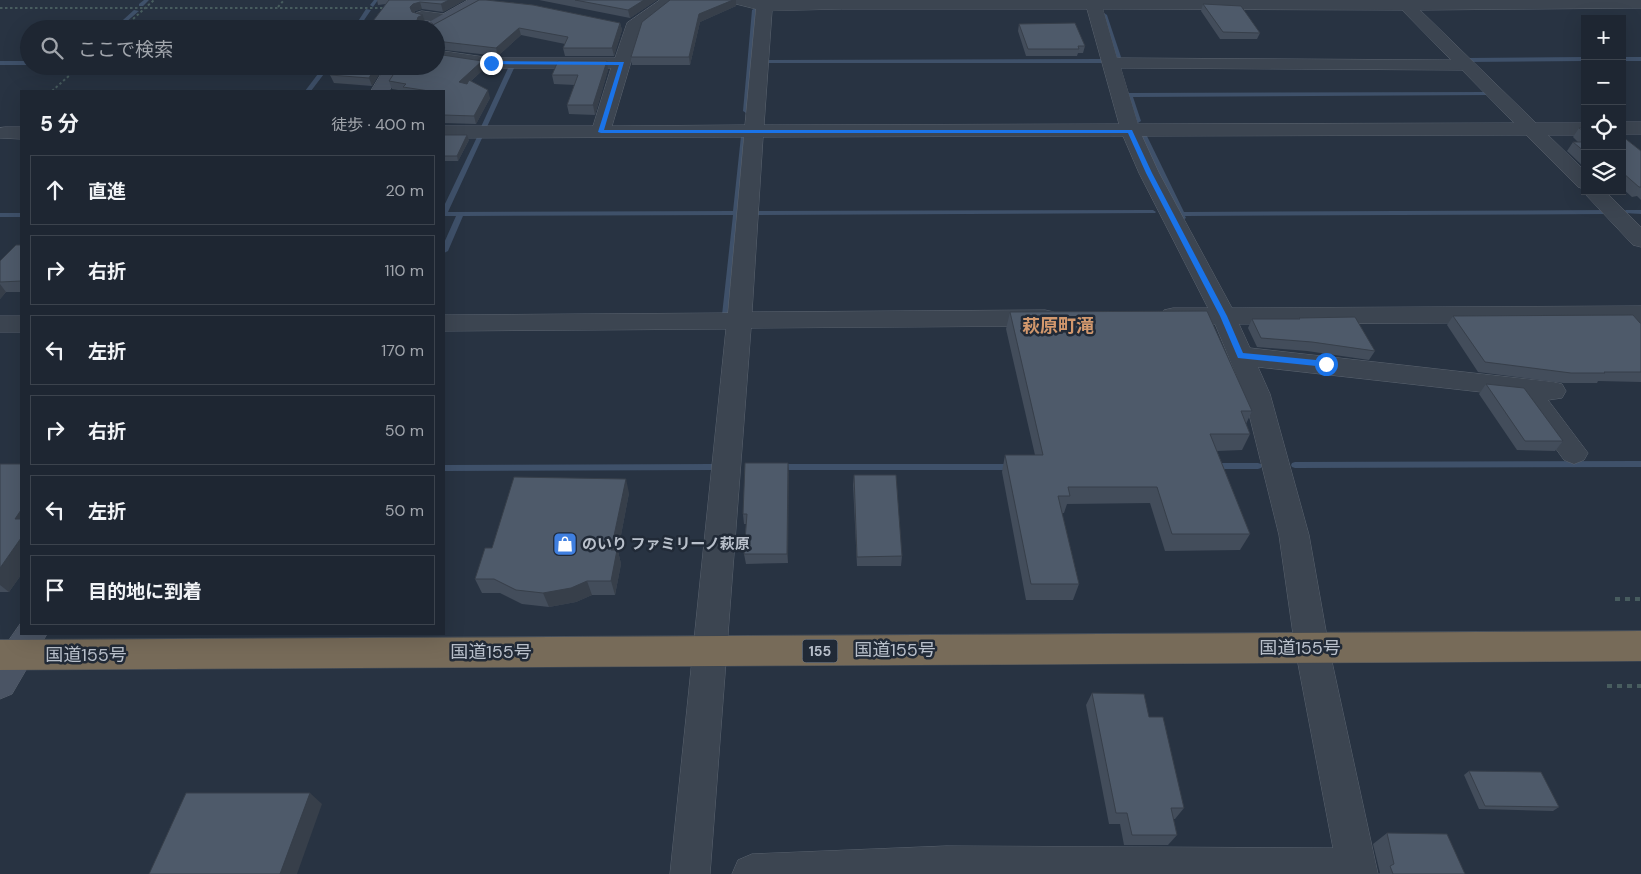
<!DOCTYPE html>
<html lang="ja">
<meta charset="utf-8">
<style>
body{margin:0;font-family:"DM Sans","Noto Sans JP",sans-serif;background:#262e3a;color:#f1f3f6}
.controls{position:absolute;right:15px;top:15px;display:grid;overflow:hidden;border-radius:0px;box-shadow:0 5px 20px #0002}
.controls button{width:45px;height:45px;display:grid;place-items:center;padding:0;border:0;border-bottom:1px solid #3c434d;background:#1e2632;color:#f1f3f6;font:25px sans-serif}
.stop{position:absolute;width:15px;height:15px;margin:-11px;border:4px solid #1a73e8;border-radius:50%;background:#fff}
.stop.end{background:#1a73e8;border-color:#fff;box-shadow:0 1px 5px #0008}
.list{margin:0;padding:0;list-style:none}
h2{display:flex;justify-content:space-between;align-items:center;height:65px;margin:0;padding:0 20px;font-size:21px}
h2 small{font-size:16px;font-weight:400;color:#a1a5ac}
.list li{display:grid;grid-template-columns:32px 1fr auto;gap:15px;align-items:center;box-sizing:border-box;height:70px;margin:0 10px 10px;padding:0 10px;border:1px solid #3c434d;border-radius:0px}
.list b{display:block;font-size:19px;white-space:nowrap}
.list em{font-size:16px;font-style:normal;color:#a1a5ac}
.icon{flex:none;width:28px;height:28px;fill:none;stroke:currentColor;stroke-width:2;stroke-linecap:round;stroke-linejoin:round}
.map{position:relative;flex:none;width:1641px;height:874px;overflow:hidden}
.search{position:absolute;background:#1e2632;box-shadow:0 5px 20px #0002;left:20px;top:20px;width:425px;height:55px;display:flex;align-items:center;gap:12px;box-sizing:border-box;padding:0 18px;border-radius:28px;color:#a1a5ac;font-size:19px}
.panel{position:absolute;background:#1e2632;box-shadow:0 5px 20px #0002;left:20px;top:90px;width:425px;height:545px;border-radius:0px}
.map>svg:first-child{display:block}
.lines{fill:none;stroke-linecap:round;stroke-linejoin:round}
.stream{fill:#3f516a;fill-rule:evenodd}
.street-casing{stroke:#5a636f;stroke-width:1}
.secondary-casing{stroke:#5a636f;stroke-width:1}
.highway-casing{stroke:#47505c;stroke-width:1}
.path-far1{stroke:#485d5f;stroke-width:2;stroke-dasharray:2.5 2.5;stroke-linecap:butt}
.path{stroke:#485d5f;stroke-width:4;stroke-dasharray:5 5;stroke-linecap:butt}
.street{fill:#3c4551;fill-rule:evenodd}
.secondary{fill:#4a5464;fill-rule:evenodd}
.highway{fill:#776b59;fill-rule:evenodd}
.wall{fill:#434d5b}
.shaded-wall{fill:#373f4a}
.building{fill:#4e5a6a;stroke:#373f4a}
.route{fill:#1a73e8}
.labels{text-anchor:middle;stroke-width:5;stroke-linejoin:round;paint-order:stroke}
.shield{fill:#212a37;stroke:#8b939f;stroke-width:1}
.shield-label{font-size:14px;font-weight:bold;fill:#b9c0cb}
.poi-label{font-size:15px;font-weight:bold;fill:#b9c0cb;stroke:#212a37;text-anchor:start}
.quarter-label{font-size:18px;font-weight:bold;fill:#d2986d;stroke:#212a37}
.near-street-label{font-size:18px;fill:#b9c0cb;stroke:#212a37}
</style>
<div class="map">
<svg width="1641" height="874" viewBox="0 0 1641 874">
<rect width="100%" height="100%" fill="#283342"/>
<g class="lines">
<path class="stream" d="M144,0H149L143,6H139V4Z
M374,0H378L373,7L370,5Z
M755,8L758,10L749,111L746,113L743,111L752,10Z
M366,9L371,10L358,29H353Z
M134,10L139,11L118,29H113Z
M1104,13L1107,15L1121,57L1120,58L1115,57L1101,15Z
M1585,57V61L1467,62L1464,60L1467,58Z
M1622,57H1641V61H1622Z
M766,60L1101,59L1104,61L1101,63H764V61Z
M0,61H29V65H0Z
M512,64L515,66L486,129L481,130L480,129L509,66Z
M324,66H330L311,91H305Z
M1489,92L1492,94L1491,95L1133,97L1141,121L1138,123L1135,121L1126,95L1129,93Z
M1141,133L1146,134L1184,212L1608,210L1611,212L1608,214L1185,216L1186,218L1183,220L1181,219L1178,214L1140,134Z
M744,134L747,136L729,317H723L722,315L733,215L463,216L448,251L444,253V243L456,216H444V206L478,135L483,136L448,212L733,211L741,136Z
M1153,210L1156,212L1155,213L756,215L753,213L756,211Z
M1626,210H1641V214L1624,213L1623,212Z
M0,213H21V217H0Z
M1641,461V467L1295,468L1292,467L1291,465L1292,463L1295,462Z
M1211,463H1258L1261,464L1262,466L1261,468L1258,469H1211L1208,468L1207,466L1208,464Z
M713,464L716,465L718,467L716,469L713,470L444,471V465Z
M778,464H1013L1016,465L1018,467L1016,469L1013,470H778L775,469L773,467L775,465Z"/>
<g class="street-casing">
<path id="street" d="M660,0H678L641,28L612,126L745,125L756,9L732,3L730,0H1641V8L1420,10L1536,123H1585V135H1548L1585,171V191H1605L1641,227V247L1633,245L1586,195L1583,191L1584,189L1578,187L1526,135L1142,136L1159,173L1232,308L1641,306V322L1239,324L1250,348L1553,382L1562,384L1566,391L1562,398L1548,400L1588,453L1584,460L1574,464L1564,460L1517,396L1258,367L1270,394L1309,535L1329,648L1378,874H732L738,860L752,854L946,846L1333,848L1295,648L1279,535L1244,394L1215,324H1173L1164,322L1161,316L1164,310L1173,308H1208L1139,173L1123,136L763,137L752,312L1045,310L1054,312L1057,318L1054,324L1045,326L751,328L710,874H670L726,329L444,331V315L728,313L744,137L444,138V126H593L611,68H491L436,60V50L491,58H615L627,23ZM842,9H1087L1119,124L764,125L772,11ZM1103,9L1402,10L1451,60L1117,58ZM1121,68L1462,70L1514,123L1138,124Z
M422,11L452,15L454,18L452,21L446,23L416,19L414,16L416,13Z
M1622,122H1641V134H1622Z
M5,127H21V139L0,138V128Z
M0,316H21V332H0Z"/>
</g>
<g class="secondary-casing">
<path id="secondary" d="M468,0H487L485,3L436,31V29H420L422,26Z
M386,66H404L389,91H371Z
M21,623V634H47L12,694L0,699V653Z"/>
</g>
<g class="highway-casing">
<path id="highway" d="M1641,631V661L0,670V640Z"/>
</g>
<path class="path-far1" d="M278,7L284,0
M0,8H386
M122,29L154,0
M52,91L80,66"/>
<path class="path" d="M1615,599H1641
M1607,686H1641"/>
<use href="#street" class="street"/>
<use href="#secondary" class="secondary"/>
<use href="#highway" class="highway"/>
</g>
<path class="wall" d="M377,0H465L443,12L422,9L415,11L414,13L423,15L425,22L424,23H432L433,25L479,0H486L533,5L620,23L622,30L614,56H565L563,48L565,44L521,35L498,56L436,49V29H367L386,4L378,5Z
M539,0H657L630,18Z
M670,0L736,6L700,22L690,65H632L631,57Z
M1203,4L1260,33L1257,39H1220L1201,11Z
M1019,24L1085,46L1083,53H1078L1077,56H1026L1018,31Z
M338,66H384L372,86L334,83L330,75Z
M484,69L471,81L490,98L476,124L444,123V91H404L392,89L389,81Z
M608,70L595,115L569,114L567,105L575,85L554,84L552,75Z
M1585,127V168L1567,151L1573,142H1578L1573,137L1579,128Z
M444,135L469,140L458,161H444Z
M1622,136L1641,151V200L1637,196L1632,197L1622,188Z
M21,245V292H6L0,299V261Z
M1010,312L1252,411L1246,424L1250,434L1242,450L1217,451L1250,534L1240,550L1165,551L1150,503L1067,504L1064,513H1062L1079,584L1073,600H1026L1002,472L1005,455H1035L1006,329Z
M1453,316L1641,323V382L1598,381L1597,383H1563L1478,372L1447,325Z
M1299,318L1375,351L1369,360L1307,351L1257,347L1248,328L1252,319H1298Z
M1486,384L1563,441L1555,451L1517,450L1479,394Z
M788,463V563L746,564L744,554L746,524H744L743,514Z
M0,464H21V575L9,592H0Z
M854,475L902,556L901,566H857L853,485Z
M629,493L618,551L621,564L615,595H592L576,602L549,607L522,604L500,593H482L475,579L492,548Z
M1092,693L1149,717L1184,808L1175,819H1173L1177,835L1168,845H1124L1120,824H1109L1086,705Z
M1469,771L1559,807L1553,811L1479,809L1464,775Z
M1387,833L1465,874H1378L1380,873L1373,844Z"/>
<path class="shaded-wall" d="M449,0H465L443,12L441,4Z
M644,0H657L630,18L628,10Z
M733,0H736V6L700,22L690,65L689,57L699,14Z
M420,2L422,9L415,11L412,15L410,7L413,4Z
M423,15L425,22L420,25L416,23L418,17Z
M620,23L622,30L614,56L612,48Z
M519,28L521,35L498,56L496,48Z
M482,61L484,69L461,90L459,82Z
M607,61L608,70L595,115L593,105Z
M376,66H384L372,86L369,78Z
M488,90L490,98L476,124L474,116Z
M467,135L469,140L458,161L457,156Z
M0,284L6,292L0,299Z
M788,463L789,473L788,563L787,554Z
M626,479L629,493L618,551L621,564L615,595L611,581V550Z
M21,510V525L15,519Z
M21,538V575L9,592L0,585V568Z
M587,581L592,595L576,602L549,607L543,593Z
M310,793L322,804L297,874H280Z"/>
<path class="building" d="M389,0H449L441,4L420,2L413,4L410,7L412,12L423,15L418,17L416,23H432L433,25L479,0H486L533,5L620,23L612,48H563L568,37L519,28L496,48L436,41V29H367Z
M575,0H644L628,10Z
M670,0H733L699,14L689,57H631L642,22Z
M1203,4L1241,6L1260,33L1223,32Z
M1075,23L1085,46H1078L1079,49H1028L1019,24Z
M436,54L482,61L459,82L467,84L469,80L488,90L474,116L444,115V91H429L403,87L406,84L389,81L399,66H436Z
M558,61H607L593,105H567L578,75H552Z
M338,66H376L369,78L330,75Z
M1585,127V132L1579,128Z
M444,135H467L457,156H444Z
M1622,136L1641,151V187H1639L1623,173H1622Z
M1573,142H1585V152Z
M16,245H21V281L0,282V261Z
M1207,311L1252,411H1241L1250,434H1210L1250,534H1172L1157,487H1068L1070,496H1058L1079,584H1031L1005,455H1043L1010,312Z
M1633,315L1640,323H1641V372H1604L1605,373H1571L1485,362L1453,316Z
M1355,317L1375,351L1312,342L1261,338L1252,319H1300L1299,318Z
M1486,384L1524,388L1563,441H1525Z
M745,463H788L787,554H744L747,514H743Z
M0,464H21V510L15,519H21V538L0,568Z
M854,475H896L902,556L857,557Z
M514,477L626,479L611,550H617L611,581H587L571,588L543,593L516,590L494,579H475L485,548H492Z
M1092,693L1144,694L1149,717H1163L1184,808H1171L1177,835H1132L1127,813H1116Z
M1469,771L1541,772L1559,807L1485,806Z
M186,793H310L280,874H149Z
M1387,833L1447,834L1465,874H1393L1390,866L1394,864Z"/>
<path class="route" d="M491,61L624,62L604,130H1132L1152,173L1227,316L1243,353L1326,361L1330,364L1326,367L1238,358L1220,316L1146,173L1128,133H601L598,132L619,65L489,64Z"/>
<defs>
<g id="shop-square" transform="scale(1.25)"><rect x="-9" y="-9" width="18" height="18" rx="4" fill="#3f7fe0" stroke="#212a37"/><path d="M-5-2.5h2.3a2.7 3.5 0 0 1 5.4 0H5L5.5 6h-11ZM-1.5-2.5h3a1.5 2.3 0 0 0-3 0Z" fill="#fff"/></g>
</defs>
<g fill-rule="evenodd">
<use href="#shop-square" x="565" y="544"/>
</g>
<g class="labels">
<rect class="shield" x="802.5" y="639.5" width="35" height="23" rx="4"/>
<g class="shield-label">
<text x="820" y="656">155</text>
</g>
<g class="poi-label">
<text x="582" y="549">のいり ファミリーノ萩原</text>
</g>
<g class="quarter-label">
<text x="1058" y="332">萩原町滝</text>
</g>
<g class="near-street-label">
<text x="1300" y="654">国道155号</text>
<text x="895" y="656">国道155号</text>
<text x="491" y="658">国道155号</text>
<text x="86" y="661">国道155号</text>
</g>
</g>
</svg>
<div class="controls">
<button>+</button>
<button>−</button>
<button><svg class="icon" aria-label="locate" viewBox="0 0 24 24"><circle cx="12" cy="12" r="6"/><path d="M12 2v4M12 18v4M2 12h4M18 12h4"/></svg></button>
<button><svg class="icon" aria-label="layers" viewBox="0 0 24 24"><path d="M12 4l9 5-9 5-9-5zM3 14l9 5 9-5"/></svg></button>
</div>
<div class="stop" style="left:1326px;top:364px"></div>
<div class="stop end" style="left:491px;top:63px"></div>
<div class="search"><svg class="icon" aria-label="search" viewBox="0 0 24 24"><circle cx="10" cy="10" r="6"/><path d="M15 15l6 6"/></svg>ここで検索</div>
<section class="panel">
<h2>5 分<small>徒歩 · 400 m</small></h2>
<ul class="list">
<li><svg class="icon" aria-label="ahead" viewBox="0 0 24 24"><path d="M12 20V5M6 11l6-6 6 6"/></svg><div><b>直進</b></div><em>20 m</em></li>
<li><svg class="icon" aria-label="right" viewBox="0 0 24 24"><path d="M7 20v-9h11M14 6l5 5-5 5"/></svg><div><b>右折</b></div><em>110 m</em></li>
<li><svg class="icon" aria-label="left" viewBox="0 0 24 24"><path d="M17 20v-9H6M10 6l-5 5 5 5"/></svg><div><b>左折</b></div><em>170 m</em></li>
<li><svg class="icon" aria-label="right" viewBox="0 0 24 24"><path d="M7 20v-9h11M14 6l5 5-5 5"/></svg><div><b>右折</b></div><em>50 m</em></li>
<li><svg class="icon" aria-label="left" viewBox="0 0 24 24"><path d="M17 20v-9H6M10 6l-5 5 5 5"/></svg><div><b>左折</b></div><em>50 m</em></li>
<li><svg class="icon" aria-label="arrive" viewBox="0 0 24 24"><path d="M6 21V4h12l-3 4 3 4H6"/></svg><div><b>目的地に到着</b></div></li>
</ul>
</section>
</div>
